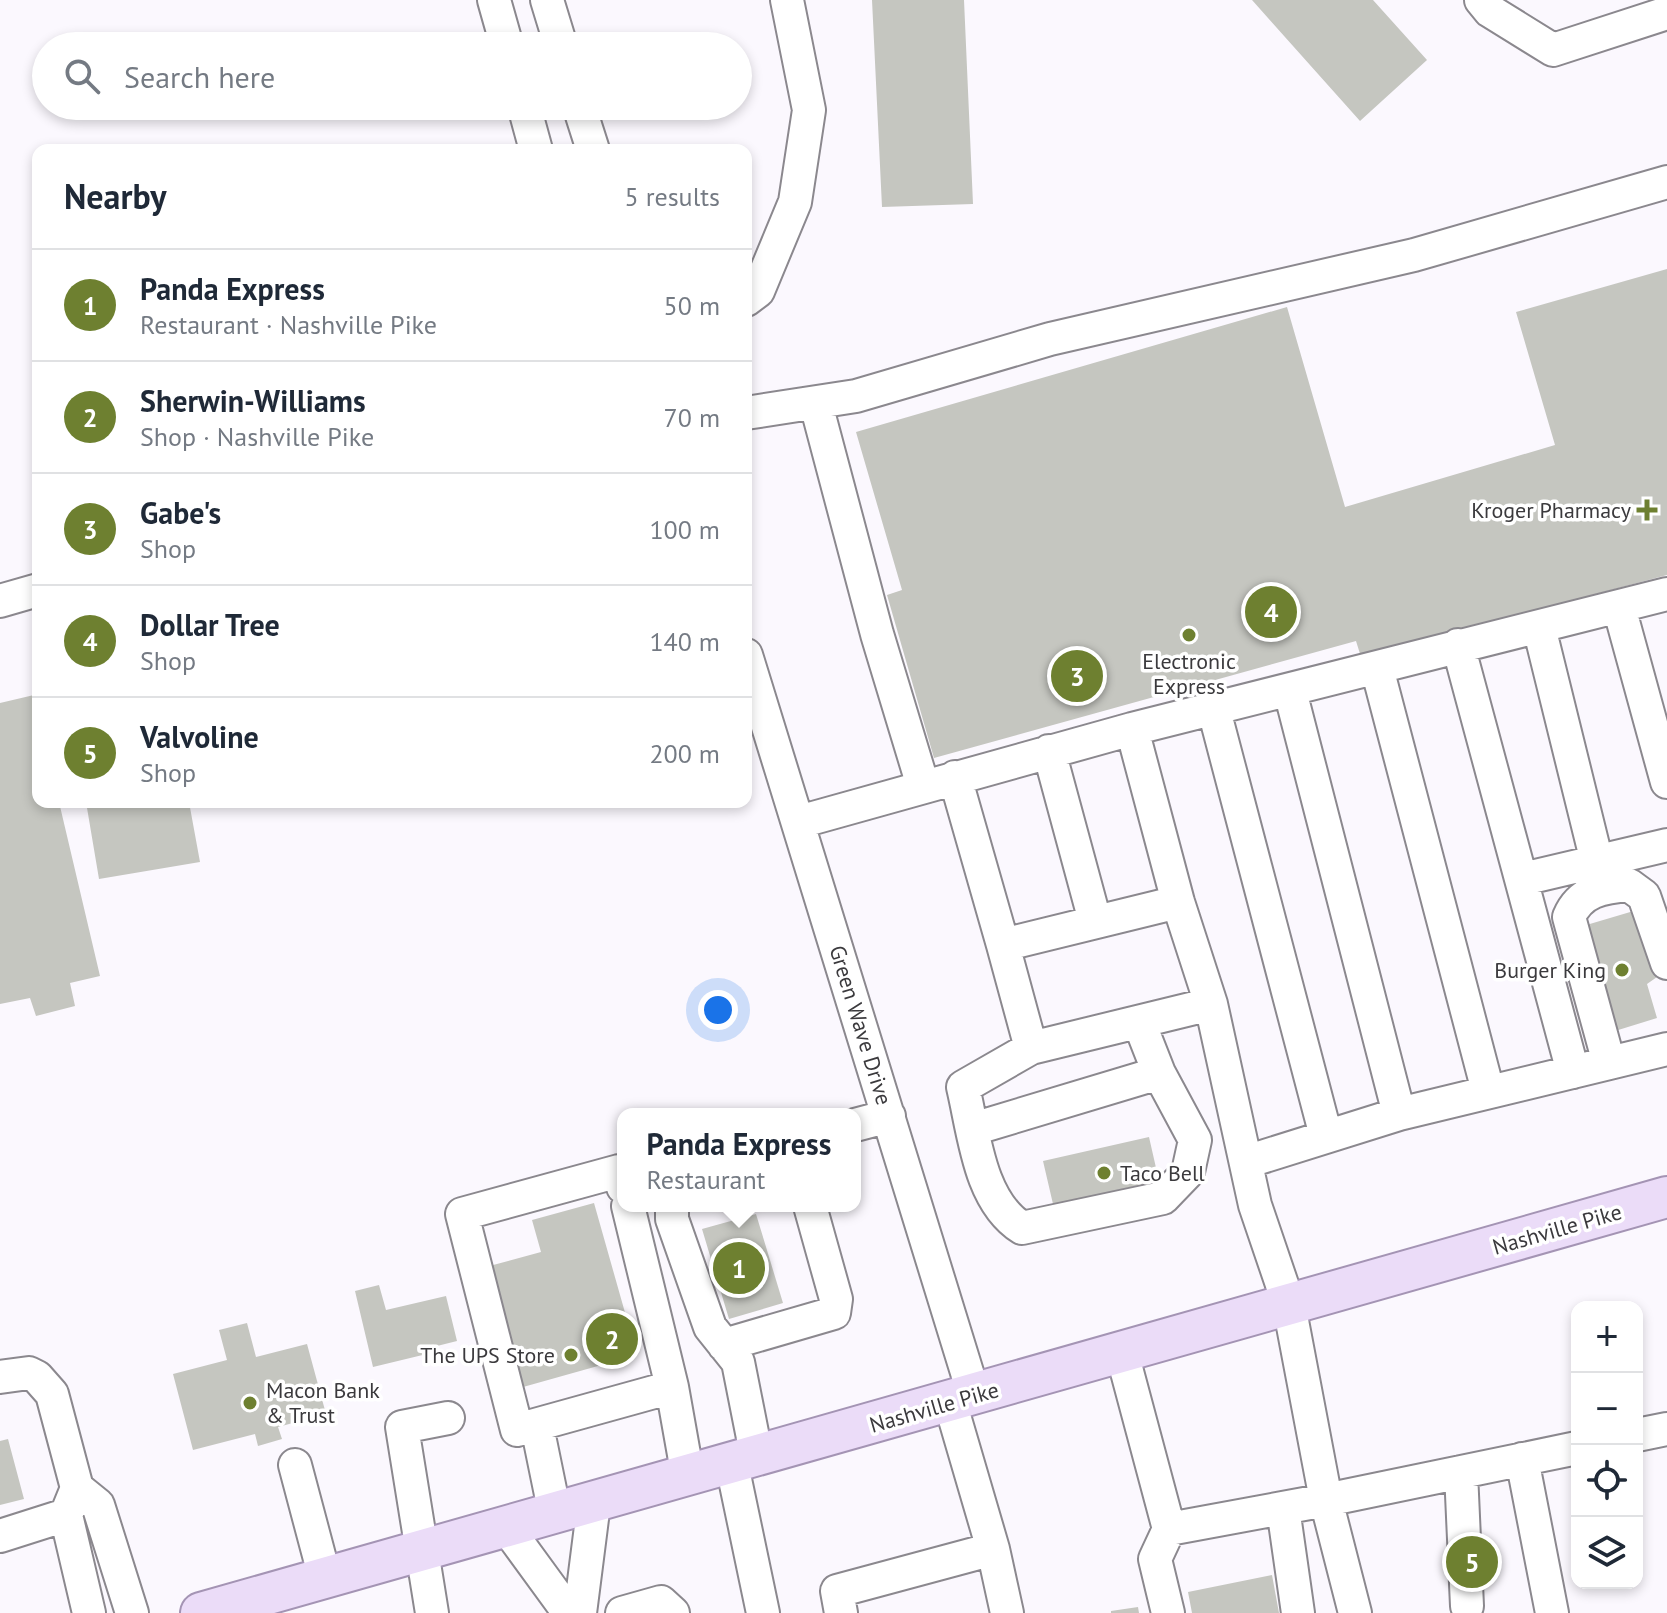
<!DOCTYPE html>
<meta charset="utf-8">
<style>
body{margin:0;font-family:"PT Sans",sans-serif;background:#f2f2f3;color:#1f2937}
.controls{position:absolute;right:24px;bottom:24px;display:grid;overflow:hidden;border-radius:16px;box-shadow:0 4px 12px #0003}
.controls button{width:72px;height:72px;display:grid;place-items:center;padding:0;border:0;border-bottom:2px solid #e0e1e3;background:#fff;color:#1f2937;font:40px sans-serif}
.you{position:absolute;left:718px;top:1010px;width:28px;height:28px;margin:-20px;border:6px solid #fff;border-radius:50%;background:#1a73e8;box-shadow:0 0 0 12px #1a73e833}
.badge{display:grid;place-items:center;width:52px;height:52px;border-radius:50%;background:#6e8030;color:#fff;font-size:26px;font-weight:700}
.pin{position:absolute;translate:-50% -50%;border:4px solid #fff;box-shadow:0 2px 8px #0006}
.popup{position:absolute;left:617px;top:1108px;width:244px;height:104px;box-sizing:border-box;display:grid;place-content:center;border-radius:16px;background:#fff;filter:drop-shadow(0 2px 6px #0005);font-size:26px;white-space:nowrap;color:#747a83}
.popup b{font-size:30px;color:#1f2937}
.popup::after{content:'';position:absolute;left:50%;top:100%;margin-left:-16px;border:16px solid transparent;border-top-color:#fff}
.list{margin:0;padding:0;list-style:none}
h2{display:flex;justify-content:space-between;align-items:center;height:104px;margin:0;padding:0 32px;font-size:34px}
h2 small{font-size:26px;font-weight:400;color:#747a83}
.list li{display:grid;grid-template-columns:52px 1fr auto;gap:24px;align-items:center;box-sizing:border-box;height:112px;padding:0 32px;border-top:2px solid #e0e1e3}
.list b{display:block;font-size:30px;white-space:nowrap}
.list p{margin:0;font-size:26px;white-space:nowrap;color:#747a83}
.list em{font-size:26px;font-style:normal;color:#747a83}
.icon{flex:none;width:44px;height:44px;fill:none;stroke:currentColor;stroke-width:2;stroke-linecap:round;stroke-linejoin:round}
.map{position:relative;flex:none;width:1667px;height:1613px;overflow:hidden}
.search{position:absolute;background:#fff;box-shadow:0 4px 12px #0003;left:32px;top:32px;width:720px;height:88px;display:flex;align-items:center;gap:20px;box-sizing:border-box;padding:0 28px;border-radius:44px;color:#747a83;font-size:30px}
.panel{position:absolute;background:#fff;box-shadow:0 4px 12px #0003;left:32px;top:144px;width:720px;height:664px;border-radius:16px}
.map>svg:first-child{display:block}
.building{fill:#c5c6c0}
.lines{fill:none;stroke-linecap:round;stroke-linejoin:round}
.minor-casing{stroke:#8b888e;stroke-width:36}
.major-casing{stroke:#a494b4;stroke-width:44}
.minor{stroke:#fff;stroke-width:32}
.major{stroke:#ebdcf8;stroke-width:40}
.poi-dot{fill:#6e8030;stroke:#fff;stroke-width:3}
.labels{text-anchor:middle;stroke-width:7;stroke-linejoin:round;paint-order:stroke}
.poi-label{font-size:22px;fill:#3b3a3d;stroke:#fff;text-anchor:end}
.street-label{font-size:22px;fill:#3b3a3d;stroke:#fff}
</style>
<div class="map">
<svg width="1667" height="1613" viewBox="0 0 1667 1613">
<rect width="100%" height="100%" fill="#fbf8fe"/>
<path class="building" d="M872,0H964L973,204L882,207Z
M1252,0H1373L1427,60L1360,121Z
M1667,269V575L1361,657L1356,641L934,758L887,595L902,590L856,432L1287,307L1345,507L1555,445L1516,312Z
M34,695L38,712V802H59L100,976L70,983L75,1006L36,1016L30,998L0,1004V703Z
M86,802H189L200,862L99,879Z
M1637,910L1657,977L1647,984L1657,1018L1615,1031L1583,926Z
M1149,1137L1159,1181L1053,1204L1043,1161Z
M594,1203L637,1355L516,1389L482,1268L541,1252L532,1220Z
M756,1214L783,1303L729,1319L702,1229Z
M379,1285L386,1310L446,1296L457,1341L433,1347L435,1352L373,1367L355,1291Z
M247,1323L256,1357L307,1344L326,1414L278,1427L282,1439L258,1446L255,1434L193,1450L173,1374L227,1360L219,1330Z
M8,1439L24,1499L0,1505V1441Z
M1272,1575L1279,1613H1192L1188,1592Z
M1138,1607L1139,1613H1111V1611Z"/>
<g class="lines">
<g class="minor-casing">
<path id="minor" d="M494,0L507,46
M547,0L561,46
M1481,0L1490,11L1553,50L1667,13
M524,106L536,150
M579,106L593,150
M746,300L758,291L795,202L809,110L787,0
M816,404L877,634L923,786
M746,413L856,396L1050,339L1414,255L1667,182
M0,601L38,590
M1619,607L1667,782
M1539,627L1597,862
M1458,645L1573,1072
M746,655L974,1395
M1377,668L1488,1091
M1290,691L1399,1114
M1214,710L1326,1136
M1132,729L1667,594
M1049,751L1095,921
M955,777L1003,945L1178,902
M799,822L1132,729L1178,902L1211,1004L1255,1205L1289,1305L1326,1500L1577,1448
M1523,879L1667,845
M1003,945L1031,1048L1211,1004
M1031,1048L963,1087C974,1133 979,1201 1022,1228L1163,1198L1188,1172L1195,1140L1159,1073L1139,1022
M1609,1063L1569,917C1580,891 1603,887 1629,885L1644,896L1667,963
M855,1125L889,1116
M973,1129L1159,1073
M1246,1162L1399,1114L1667,1049
M623,1187L619,1171L462,1214L517,1430L672,1387L628,1206
M672,1206V1219L710,1327L738,1362L757,1458
M724,1345L834,1313L836,1299L810,1206
M1122,1353L1169,1529L1326,1500L1355,1613
M0,1377L29,1373L37,1377L52,1394L77,1488
M672,1387L688,1477
M950,1402L993,1549L1007,1613
M537,1426L555,1514
M1637,1435L1667,1429
M1522,1459L1552,1613
M295,1465L325,1578
M732,1465L763,1613
M1461,1472L1467,1606
M1283,1508L1298,1613
M507,1528L569,1613
M0,1536L66,1515
M89,1613L66,1515L77,1488L98,1505L132,1613
M432,1613L402,1427L448,1418
M580,1613L594,1503
M622,1613L661,1602L673,1613
M841,1613L837,1591L993,1549
M1168,1613L1155,1559L1169,1529"/>
</g>
<g class="major-casing">
<path id="major" d="M201,1613L1667,1197"/>
</g>
<use href="#minor" class="minor"/>
<use href="#major" class="major"/>
</g>
<g class="poi-dot">
<path d="M1643 498h8v8h8v8h-8v8h-8v-8h-8v-8h8z"/>
<circle cx="1189" cy="635" r="8"/>
<circle cx="1622" cy="970" r="8"/>
<circle cx="1104" cy="1173" r="8"/>
<circle cx="571" cy="1355" r="8"/>
<circle cx="250" cy="1403" r="8"/>
</g>
<g class="labels">
<g class="poi-label">
<text x="1631" y="518">Kroger Pharmacy</text>
<text x="1189" y="669" text-anchor="middle">Electronic<tspan x="1189" dy="25">Express</tspan></text>
<text x="1606" y="978">Burger King</text>
<text x="1120" y="1181" text-anchor="start">Taco Bell</text>
<text x="555" y="1363">The UPS Store</text>
<text x="266" y="1398" text-anchor="start">Macon Bank<tspan x="266" dy="25">&amp; Trust</tspan></text>
</g>
<g class="street-label">
<text transform="translate(861 1025) rotate(73)" y="8">Green Wave Drive</text>
<text transform="translate(1557 1229) rotate(-16)" y="8">Nashville Pike</text>
<text transform="translate(934 1407) rotate(-16)" y="8">Nashville Pike</text>
</g>
</g>
</svg>
<div class="controls">
<button>+</button>
<button>−</button>
<button><svg class="icon" aria-label="locate" viewBox="0 0 24 24"><circle cx="12" cy="12" r="6"/><path d="M12 2v4M12 18v4M2 12h4M18 12h4"/></svg></button>
<button><svg class="icon" aria-label="layers" viewBox="0 0 24 24"><path d="M12 4l9 5-9 5-9-5zM3 14l9 5 9-5"/></svg></button>
</div>
<div class="you"></div>
<div class="pin badge" style="left:739px;top:1268px">1</div>
<div class="popup"><b>Panda Express</b>Restaurant</div>
<div class="pin badge" style="left:612px;top:1339px">2</div>
<div class="pin badge" style="left:1077px;top:676px">3</div>
<div class="pin badge" style="left:1271px;top:612px">4</div>
<div class="pin badge" style="left:1472px;top:1562px">5</div>
<div class="search"><svg class="icon" aria-label="search" viewBox="0 0 24 24"><circle cx="10" cy="10" r="6"/><path d="M15 15l6 6"/></svg>Search here</div>
<section class="panel">
<h2>Nearby<small>5 results</small></h2>
<ul class="list">
<li><span class="badge">1</span><div><b>Panda Express</b><p>Restaurant · Nashville Pike</p></div><em>50 m</em></li>
<li><span class="badge">2</span><div><b>Sherwin-Williams</b><p>Shop · Nashville Pike</p></div><em>70 m</em></li>
<li><span class="badge">3</span><div><b>Gabe's</b><p>Shop</p></div><em>100 m</em></li>
<li><span class="badge">4</span><div><b>Dollar Tree</b><p>Shop</p></div><em>140 m</em></li>
<li><span class="badge">5</span><div><b>Valvoline</b><p>Shop</p></div><em>200 m</em></li>
</ul>
</section>
</div>
